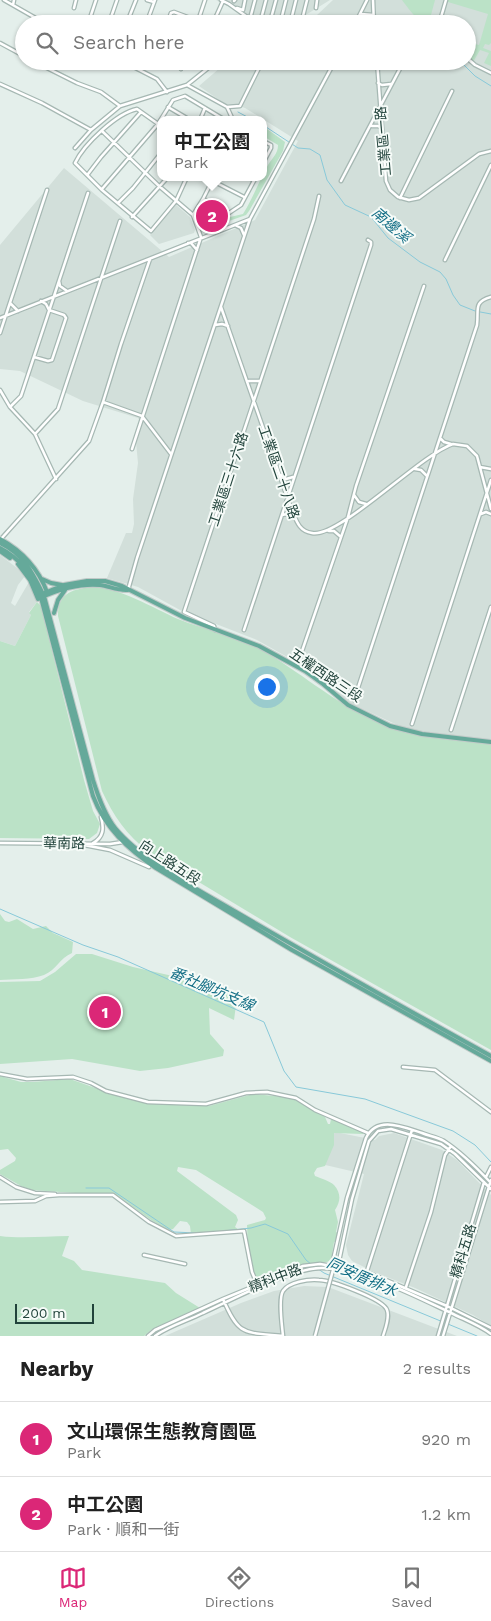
<!DOCTYPE html>
<meta charset="utf-8">
<style>
body{margin:0;font-family:"Work Sans","Noto Sans TC",sans-serif;background:#f6f6f6;color:#222}
.scale{position:absolute;left:15px;bottom:12px;width:79px;box-sizing:border-box;padding-left:5px;border:2px solid #21433b;border-top:0;font-size:14px;line-height:18px;white-space:nowrap;color:#21433b;-webkit-text-stroke:4px #f6fbf8;paint-order:stroke}
.you{position:absolute;left:266px;top:686px;width:18px;height:18px;margin:-12px;border:4px solid #fff;border-radius:50%;background:#1a73e8;box-shadow:0 0 0 8px #1a73e833}
.badge{display:grid;place-items:center;width:32px;height:32px;border-radius:50%;background:#db2777;color:#fff;font-size:16px;font-weight:700}
.pin{position:absolute;translate:-50% -50%;border:2px solid #fff;box-shadow:0 1px 5px #0006}
.popup{position:absolute;left:157px;top:116px;width:110px;height:65px;box-sizing:border-box;display:grid;place-content:center;border-radius:10px;background:#fff;filter:drop-shadow(0 1px 4px #0005);font-size:16px;white-space:nowrap;color:#767676}
.popup b{font-size:19px;color:#222}
.popup::after{content:'';position:absolute;left:50%;top:100%;margin-left:-10px;border:10px solid transparent;border-top-color:#fff}
.list{margin:0;padding:0;list-style:none}
h2{display:flex;justify-content:space-between;align-items:center;height:65px;margin:0;padding:0 20px;font-size:21px}
h2 small{font-size:16px;font-weight:400;color:#767676}
.list li{display:grid;grid-template-columns:32px 1fr auto;gap:15px;align-items:center;box-sizing:border-box;height:75px;padding:0 20px;border-top:1px solid #e0e0e0}
.list b{display:block;font-size:19px;white-space:nowrap}
.list p{margin:0;font-size:16px;white-space:nowrap;color:#767676}
.list em{font-size:16px;font-style:normal;color:#767676}
.icon{flex:none;width:28px;height:28px;fill:none;stroke:currentColor;stroke-width:2;stroke-linecap:round;stroke-linejoin:round}
.map{position:relative;flex:none;width:491px;height:1336px;overflow:hidden}
.search{position:absolute;background:#fff;box-shadow:0 1px 4px #0004;left:15px;right:15px;top:15px;height:55px;display:flex;align-items:center;gap:12px;box-sizing:border-box;padding:0 18px;border-radius:28px;color:#767676;font-size:19px}
.sheet{height:215px;background:#fff}
nav{display:flex;justify-content:space-around;align-items:center;box-sizing:border-box;height:70px;border-top:1px solid #e0e0e0;background:#fff;font-size:14px;color:#767676}
nav a{display:grid;justify-items:center;gap:2px}
nav .on{color:#db2777}
.map>svg:first-child{display:block}
.built{fill:#d2dfda}
.green{fill:#bbe2c7}
.lines{fill:none;stroke-linecap:round;stroke-linejoin:round}
.stream{stroke:#88c9d9;stroke-width:1}
.minor-casing{stroke:#a6b8b3;stroke-width:5}
.major-casing{stroke:#c1cac8;stroke-width:6}
.minor{stroke:#fff;stroke-width:2.5}
.major{stroke:#65a99a;stroke-width:4}
.minor-bridge-casing{stroke:#a6b8b3;stroke-width:5;stroke-linecap:butt}
.minor-bridge{stroke:#fff;stroke-width:2.5}
.labels{text-anchor:middle;stroke-width:4;stroke-linejoin:round;paint-order:stroke}
.street-label{font-size:14px;fill:#21433b;stroke:#f6fbf8}
.water-label{font-size:15px;font-style:italic;fill:#146f86;stroke:#f6fbf8}
</style>
<div class="map">
<svg width="491" height="1336" viewBox="0 0 491 1336">
<rect width="100%" height="100%" fill="#e4efeb"/>
<path class="built" d="M216,0H330L291,24H263Z
M333,0H491V740L406,729L350,703L312,671L257,640L180,610L138,587L107,578L126,533H132L134,524L133,499L138,463L136,442L142,424L138,418L83,401L20,371L0,369V245L64,168L169,257L255,220L298,141L245,108L237,105L225,104L199,86L228,61H467V24H301L317,15Z
M175,204L190,217L195,230L194,233L159,244L150,235Z
M0,555L17,568L25,576L18,585L11,603L15,606L29,582L37,602L29,612L31,615L15,646L0,641Z
M335,1132L375,1140L379,1136L394,1133L442,1150L457,1160L491,1195V1326L473,1315L415,1288L374,1272L352,1261L348,1255L346,1245L364,1174L321,1164L331,1138Z
M304,1286L328,1287L457,1336H165L241,1303L274,1291Z"/>
<path class="green" d="M402,0H435L431,15L437,17L435,24C418,24 412,13 402,0Z
M448,0H491V43L489,45L485,44L483,48L491,51V66L484,63L489,53L480,50L472,64L467,59V42L479,45L488,14L448,2Z
M263,126L285,142L283,151L249,211L246,215L229,221L230,217L243,214C253,198 259,181 268,165C272,158 278,154 278,145L263,136Z
M203,199L228,215L227,221L201,232L195,216Z
M90,587C117,586 153,608 178,619C205,630 235,635 260,649C299,671 332,701 373,720C411,739 449,739 491,744V1050L290,937L149,852C127,836 113,815 102,791L58,616C58,594 70,590 90,587Z
M37,602L41,606L84,780L93,811L100,824L97,833L89,839L0,838V641L15,646L31,615L29,613Z
M0,914L5,921L9,922L17,919L33,929L46,926L53,933L73,942L72,953C60,958 56,970 44,975C31,980 14,979 0,980Z
M76,954H92L133,967L230,989L236,1005L234,1020L209,1008L210,1034L224,1050L223,1056L168,1068L140,1071L72,1059L0,1064V982L40,981L55,972Z
M0,1076L21,1082H32L70,1079L118,1096L150,1103L209,1106L253,1094L294,1098L325,1117L328,1124H330L331,1119L364,1132L363,1134L334,1133V1145L325,1166L317,1168L314,1173L315,1176C320,1178 330,1181 334,1185C341,1193 341,1201 335,1210L338,1222L336,1232L339,1234L338,1240L334,1242L331,1261L293,1269L263,1282H260C246,1270 248,1242 247,1225L265,1220L266,1218L263,1212L196,1170L178,1167L177,1171L236,1215L238,1220L235,1227L238,1229L234,1233L191,1234L190,1226L187,1222L180,1221L173,1229L169,1230L151,1220L118,1196L32,1190L21,1186L0,1174V1170L15,1161L16,1158L8,1149L0,1150Z
M0,1236C23,1239 46,1236 69,1236L62,1256L74,1261L82,1270L165,1283L176,1293L200,1308L151,1330L144,1336H0Z"/>
<g class="lines">
<path class="stream" d="M416,18L425,24
M460,61L475,76L491,86
M238,112L253,120
M263,125L298,148L310,149L320,155L327,180L345,205L371,217L388,238L420,262L440,272L446,279L453,295L460,305L475,311L491,314
M0,909L83,945L118,957L264,1022L284,1071L296,1087L365,1099L453,1131L475,1145L491,1162
M86,1188H109L174,1232L196,1233
M223,1231L251,1228L265,1224L288,1234L306,1260L311,1264
M314,1266L324,1273L477,1336"/>
<g class="minor-casing">
<path id="minor" d="M4,0L46,24
M147,0L154,2
M221,0L229,4L257,24
M373,0L374,24
M234,1L235,0
M13,5L14,0
M74,8L76,0
M237,8L243,10L245,0
M316,8L317,0
M361,14L373,15
M91,15L96,0
M251,15L255,0
M148,19L155,0
M261,19L266,0
M214,21L223,1
M270,22L276,0
M109,23L117,0
M136,24L128,20L136,0
M167,24L171,13L174,12L198,21L205,0
M280,24L286,0
M290,24L296,0
M294,24L302,20L307,0
M355,24L367,0
M439,24L446,0
M0,43L24,56
M467,58L475,65L491,73
M33,61L77,83L101,92L120,106
M122,61L157,79L167,92
M377,61L386,181L390,190L398,197L409,200L419,198L479,154L491,151
M181,69L183,61
M378,83L382,85L391,84
M0,84L42,103L91,130
M187,85L227,107L240,106L259,68L263,64L270,61
M168,107L190,120
M227,107L233,120
M200,120L205,108
M161,126L137,109C117,113 84,144 75,163L102,190L151,231L176,201L187,177
M372,126H378L382,128
M102,131L159,186L193,215L201,237L132,449
M263,141L271,145V148L263,163
M75,148L91,130L120,106L187,85L217,61
M88,174L101,157L141,112
M205,177L244,197
M248,177L254,181
M341,181L404,61
M102,189L158,124L173,100L185,96L225,120
M400,198L452,91
M203,199L229,213L241,205L256,177
M118,203L133,188L161,153
M193,215L203,199L214,177
M132,217L168,177
M235,225L241,228L244,235
M188,243H191L197,250
M445,260L491,165
M59,281L60,286L67,291
M10,303L18,311
M221,307L291,508C296,519 298,531 312,533C338,539 420,455 453,444L467,446L477,456L491,509
M0,318L250,219
M215,325L222,324L228,326
M0,333L47,190
M34,357L48,361L52,360L66,318L64,315L49,310L46,304L41,301
M249,381H260
M0,390L10,407L35,434L56,479
M10,407L21,396L88,193
M142,416L103,402L121,344L150,259
M142,416L171,454
M35,434L58,409L120,221
M440,438L444,442L451,444
M480,467L491,469
M415,469L421,470L427,476
M281,475L286,479L293,477
M354,495L359,502L366,504
M481,514L486,512L491,514
M282,515L287,514L294,516
M329,531H334L341,537
M1,539L89,441L103,402
M128,590L137,558L250,219L335,61
M215,630L214,626L184,612L314,219L319,196
M244,630L371,245V242L368,240
M300,657L348,517L356,486L424,286
M354,700L477,325C479,309 473,302 491,297
M412,724L491,480
M451,730L491,607
M0,843L110,844L123,842
M93,843C104,837 104,828 101,817
M84,845L110,850L149,867
M403,1067L435,1070L491,1112
M0,1074L27,1079L73,1077L91,1083L106,1091L148,1102L206,1104L246,1093L267,1092L296,1098L315,1110L368,1133
M0,1177L16,1187L35,1193L55,1194
M486,1177L491,1167
M0,1202L35,1201L46,1196L59,1195H113L149,1222L176,1236L244,1231L252,1272L257,1284
M144,1255L185,1264
M332,1265L347,1198L366,1138C377,1115 403,1127 422,1133C429,1136 437,1137 444,1141C461,1152 477,1168 491,1183
M333,1270L338,1266L352,1199L369,1141L378,1131L391,1129L441,1144L455,1154L491,1189
M367,1271L412,1130
M406,1287L431,1212L445,1155L451,1146
M223,1299C239,1336 243,1332 283,1336
M148,1336L155,1330L223,1299L303,1266L320,1264L367,1272L447,1306L491,1328
M155,1336C169,1326 187,1321 203,1313C232,1300 293,1267 323,1268C365,1270 413,1295 451,1313C465,1320 479,1325 491,1334
M283,1336C282,1325 278,1299 283,1291C289,1282 308,1279 319,1280C331,1280 383,1299 387,1310C390,1318 385,1329 383,1336
M438,1336L484,1182
M443,1336L491,1180"/>
</g>
<g class="major-casing">
<path id="major" d="M0,539C22,551 38,568 47,592
M0,543C24,554 33,574 44,596L93,780C98,796 104,814 115,828C142,861 199,890 236,912C320,961 406,1009 491,1056
M0,548C20,558 31,575 40,594L93,796C105,828 128,849 156,868L292,950L491,1061
M0,551L10,558
M18,564L30,580L38,599C56,590 80,583 100,585C109,586 118,591 128,590
M42,579L51,583L62,585
M37,596L64,585L87,581H105L122,586L185,618L259,646L305,671L323,684L348,705L390,726L422,734L491,742
M54,613L58,600L65,590"/>
</g>
<use href="#minor" class="minor"/>
<use href="#major" class="major"/>
<g class="minor-bridge-casing">
<path id="minor-bridge" d="M315,1336L333,1270"/>
</g>
<use href="#minor-bridge" class="minor-bridge"/>
</g>
<g class="labels">
<g class="street-label">
<text transform="translate(383 141) rotate(-95)" y="5">工業區一路</text>
<text transform="translate(279 472) rotate(71)" y="5">工業區二十八路</text>
<text transform="translate(228 479) rotate(-72)" y="5">工業區三十六路</text>
<text transform="translate(326 675) rotate(34)" y="5">五權西路三段</text>
<text transform="translate(64 843) rotate(1)" y="5">華南路</text>
<text transform="translate(170 862) rotate(33)" y="5">向上路五段</text>
<text transform="translate(463 1251) rotate(-73)" y="5">精科五路</text>
<text transform="translate(275 1278) rotate(-21)" y="5">精科中路</text>
</g>
<g class="water-label">
<text transform="translate(391 225) rotate(41)" y="5">南邊溪</text>
<text transform="translate(212 989) rotate(23)" y="5">番社腳坑支線</text>
<text transform="translate(362 1277) rotate(24)" y="5">同安厝排水</text>
</g>
</g>
</svg>
<div class="scale">200 m</div>
<div class="you"></div>
<div class="pin badge" style="left:105px;top:1012px">1</div>
<div class="pin badge" style="left:212px;top:216px">2</div>
<div class="popup"><b>中工公園</b>Park</div>
<div class="search"><svg class="icon" aria-label="search" viewBox="0 0 24 24"><circle cx="10" cy="10" r="6"/><path d="M15 15l6 6"/></svg>Search here</div>
</div>
<section class="sheet">
<h2>Nearby<small>2 results</small></h2>
<ul class="list">
<li><span class="badge">1</span><div><b>文山環保生態教育園區</b><p>Park</p></div><em>920 m</em></li>
<li><span class="badge">2</span><div><b>中工公園</b><p>Park · 順和一街</p></div><em>1.2 km</em></li>
</ul>
</section>
<nav>
<a class="on"><svg class="icon" aria-label="map" viewBox="0 0 24 24"><path d="M3 6l6-2 6 2 6-2v14l-6 2-6-2-6 2zM9 4v14M15 6v14"/></svg>Map</a>
<a><svg class="icon" aria-label="directions" viewBox="0 0 24 24"><path d="M12 3l9 9-9 9-9-9zM9 14v-3h6M13 9l2 2-2 2"/></svg>Directions</a>
<a><svg class="icon" aria-label="saved" viewBox="0 0 24 24"><path d="M7 4h10v16l-5-4-5 4z"/></svg>Saved</a>
</nav>
